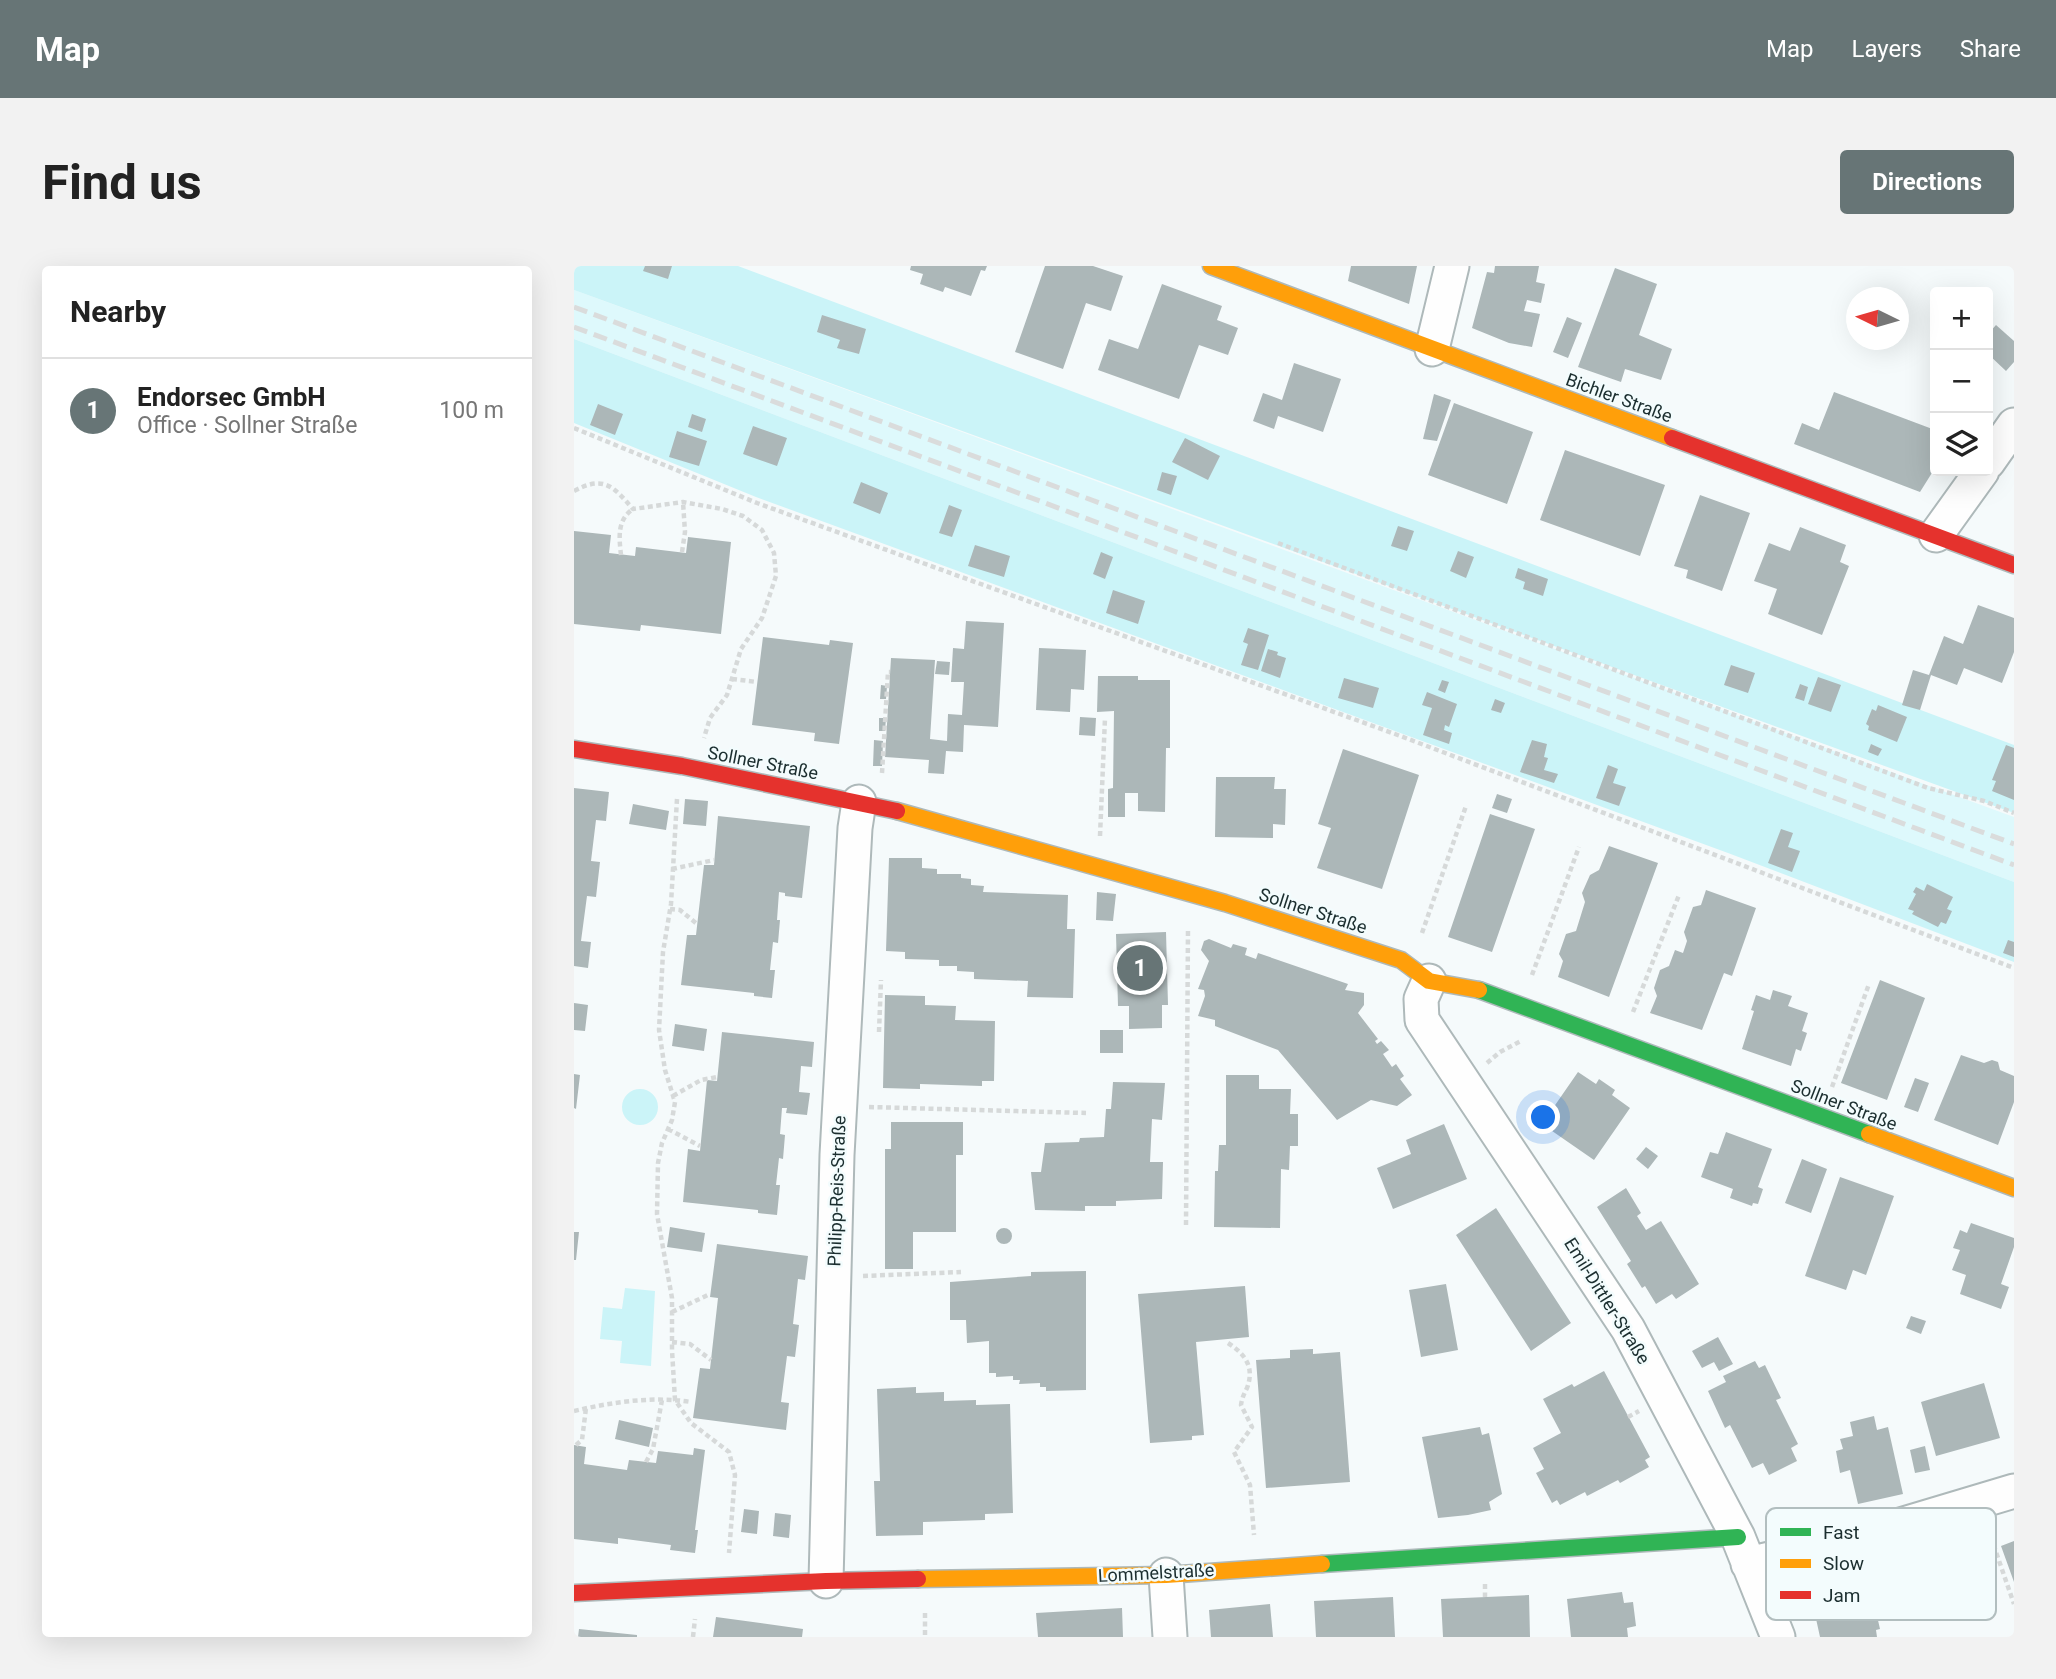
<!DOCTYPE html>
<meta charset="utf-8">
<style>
body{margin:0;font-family:Roboto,sans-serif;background:#f2f2f2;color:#222}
.controls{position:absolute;right:21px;top:21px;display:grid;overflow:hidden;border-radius:7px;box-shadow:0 7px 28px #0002}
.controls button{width:63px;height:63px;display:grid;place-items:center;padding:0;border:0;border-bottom:2px solid #e0e0e0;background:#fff;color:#222;font:35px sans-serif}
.compass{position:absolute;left:1272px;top:21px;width:63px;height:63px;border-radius:50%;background:#fff;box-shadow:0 7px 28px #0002;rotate:275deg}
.you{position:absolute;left:970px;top:852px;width:24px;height:24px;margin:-18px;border:5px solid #fff;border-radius:50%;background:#1a73e8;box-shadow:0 0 0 10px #1a73e833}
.badge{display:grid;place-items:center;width:46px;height:46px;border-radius:50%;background:#677576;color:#fff;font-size:23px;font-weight:700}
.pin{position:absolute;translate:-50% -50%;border:4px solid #fff;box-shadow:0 2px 7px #0006}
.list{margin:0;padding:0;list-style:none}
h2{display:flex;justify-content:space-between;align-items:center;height:91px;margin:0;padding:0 28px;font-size:30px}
h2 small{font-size:23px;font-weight:400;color:#767676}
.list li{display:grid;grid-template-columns:46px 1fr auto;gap:21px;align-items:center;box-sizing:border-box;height:105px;padding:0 28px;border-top:2px solid #e0e0e0}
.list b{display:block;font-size:26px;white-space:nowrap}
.list p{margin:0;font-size:23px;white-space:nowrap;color:#767676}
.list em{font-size:23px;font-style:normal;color:#767676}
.icon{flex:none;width:38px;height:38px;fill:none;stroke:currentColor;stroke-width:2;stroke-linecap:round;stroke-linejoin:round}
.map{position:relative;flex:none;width:1440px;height:1371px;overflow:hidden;border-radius:7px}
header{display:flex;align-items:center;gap:42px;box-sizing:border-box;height:98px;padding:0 35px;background:#677576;color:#fff}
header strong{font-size:33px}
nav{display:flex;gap:38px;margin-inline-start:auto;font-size:24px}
.intro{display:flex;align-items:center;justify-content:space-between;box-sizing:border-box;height:168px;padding:0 42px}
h1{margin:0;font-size:49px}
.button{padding:18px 32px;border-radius:7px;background:#677576;color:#fff;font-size:24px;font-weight:700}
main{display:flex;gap:42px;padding:0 42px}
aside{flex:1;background:#fff;border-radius:7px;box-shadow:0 7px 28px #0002}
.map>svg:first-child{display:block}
.built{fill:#def9fc}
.green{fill:#cbf4f8}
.building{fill:#acb7b8}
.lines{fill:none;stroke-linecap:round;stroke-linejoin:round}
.street-casing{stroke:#aeb9ba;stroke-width:37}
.fast-casing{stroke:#aeb9ba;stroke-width:19}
.slow-casing{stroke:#aeb9ba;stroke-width:19}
.jam-casing{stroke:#aeb9ba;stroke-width:19}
.path{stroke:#d6d9d9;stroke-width:4.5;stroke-dasharray:5 3.5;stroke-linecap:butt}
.street{stroke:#fefefe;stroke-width:33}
.fast{stroke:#30b455;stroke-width:16}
.slow{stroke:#ff9f0a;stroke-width:16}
.jam{stroke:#e5322d;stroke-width:16}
.rail{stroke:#dadcdc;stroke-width:5;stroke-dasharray:14 7;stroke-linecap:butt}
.labels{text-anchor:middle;stroke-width:5;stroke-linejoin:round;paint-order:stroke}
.street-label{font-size:18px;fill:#1b2e2f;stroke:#f3fcfd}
.key{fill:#f3fcfd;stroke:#b2bebf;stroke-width:2}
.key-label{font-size:19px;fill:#1b2e2f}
</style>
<header>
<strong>Map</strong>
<nav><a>Map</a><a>Layers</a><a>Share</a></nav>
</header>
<div class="intro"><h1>Find us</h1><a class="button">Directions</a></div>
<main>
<aside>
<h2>Nearby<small></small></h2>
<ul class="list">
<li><span class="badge">1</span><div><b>Endorsec GmbH</b><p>Office · Sollner Straße</p></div><em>100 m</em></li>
</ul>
</aside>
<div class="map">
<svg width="1440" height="1371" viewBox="0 0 1440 1371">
<rect width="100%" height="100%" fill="#f5fafb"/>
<path class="built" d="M0,24L1440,551V616L0,73Z"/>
<path class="green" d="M0,0H164L1440,479V547L0,24Z
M0,73L1440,616V696L1154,587L182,231L0,157Z
M48 841a18 18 0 1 1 36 0a18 18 0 1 1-36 0Z
M51,1022L81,1025L77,1100L46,1097L48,1075L26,1073L29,1041L48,1043Z"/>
<path class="building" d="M71,0H98L94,13L69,5Z
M337,0H413L411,5L407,4L397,30L371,21L369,26L346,18L349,8L336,4Z
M471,0H519L549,10L537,45L512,37L489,103L441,86Z
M777,0H843L835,38L774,15Z
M921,0H965L962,16L971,18L967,37L953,34L950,45L966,48L958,81L935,77L898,62L913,6L920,7Z
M1041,2L1083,18L1065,69L1098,83L1087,114L1051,103L1047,116L1004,101Z
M588,18L648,40L643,54L664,62L654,89L625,79L605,133L524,104L535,73L564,83Z
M248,49L292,63L285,88L263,82L266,74L243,66Z
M993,51L1008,57L994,92L979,86Z
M1422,59L1440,75V96L1432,105L1414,88V68Z
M720,97L767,113L749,166L704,150L700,163L679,155L689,127L708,134Z
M1260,126L1361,164V202L1346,226L1220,178L1228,157L1245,164Z
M860,128L877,134L863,175L849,173Z
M880,137L959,166L933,238L854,209Z
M24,138L49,148L41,169L16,159Z
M118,148L132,153L128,166L114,161Z
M179,160L213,172L203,200L169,188Z
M103,165L133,175L125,200L95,191Z
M611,172L646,190L634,214L598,196Z
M991,184L1091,219L1066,290L966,254Z
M588,206L603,210L597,229L583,224Z
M287,216L314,227L306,248L279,237Z
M1126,229L1176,247L1148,325L1112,312L1114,304L1100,300Z
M375,239L388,244L378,271L365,267Z
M824,260L840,265L833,285L817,280Z
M1226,261L1272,279L1266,296L1275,300L1248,369L1194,348L1203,323L1180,315L1195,277L1216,285Z
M0,265L37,269L35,287L61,290L62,281L112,287L114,271L157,276L147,368L67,359L66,365L0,358Z
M401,279L436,290L430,311L394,300Z
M884,285L900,291L892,312L876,305Z
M527,286L539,291L531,313L519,308Z
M944,302L974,313L969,330L949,323L951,316L941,312Z
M539,324L571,335L564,358L532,347Z
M1404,339L1440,352V386L1428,417L1390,402L1383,419L1357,409L1346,444L1328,439L1339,404L1355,409L1370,370L1389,378Z
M392,355L430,357L424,461L390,459L389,486L372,485L370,508L354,507L355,494L311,491L317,392L361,394L356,473L373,475L374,448L388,449L390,416H377L379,382L390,383Z
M674,362L695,369L684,404L667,399L674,378L669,376Z
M189,371L255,379L256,374L279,377L265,478L240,475L241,467L178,459Z
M465,382L512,384L510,424L497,423L496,446L462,444Z
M694,383L704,386L703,389L712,392L706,412L687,405Z
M363,395L376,396L375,409L361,408Z
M1157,399L1181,407L1174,427L1150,419Z
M524,410H564V414H596V482H592L591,546L564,545V527H551V551H534V523L539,522L540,445L523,446Z
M1244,411L1267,419L1257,446L1234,438Z
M770,412L805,422L799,442L764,432Z
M868,414L875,416L871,427L864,424Z
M1226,418L1234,421L1230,435L1221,432Z
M307,419L313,420L312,433H306Z
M853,426L883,438L875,461L871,459L870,464L878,467L875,478L849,469L858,442L848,439Z
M921,433L931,437L927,447L917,444Z
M1304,439L1333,451L1323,476L1294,464L1295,460L1292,458L1298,443L1302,445Z
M506,451L522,452L521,470L505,469Z
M305,452H312L311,465H305Z
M300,474L309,475L308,500H299Z
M958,474L973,478L970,491L974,492L970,504L984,508L980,517L946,506Z
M1297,478L1308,483L1304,490L1294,486Z
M1432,479L1440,482V534L1418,525L1422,515L1418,514Z
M769,483L845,509L808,623L743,602L757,562L744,558Z
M1034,499L1044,503L1039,517L1052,521L1045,540L1022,532Z
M642,511H701L700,523H712L711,559L699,558V572L641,571Z
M0,522L35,526L32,555L22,554L17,595L26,596L22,631L13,630L7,675L17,676L14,702L0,700Z
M923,528L938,533L933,547L918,542Z
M111,533L134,535L132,560L109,558Z
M59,538L95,545L92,564L55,558Z
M916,548L961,563L918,686L874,671Z
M144,550L236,560L228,632L211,630V627L205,626L203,654H206L204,677L199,676L196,704H201L198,732L180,730V727L107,719L113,669H122L130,599H140Z
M1207,563L1219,567L1214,581L1226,585L1218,606L1194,597Z
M1035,580L1084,597L1035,731L984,711L989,695L985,688L992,668L1002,665L1011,636L1008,627L1016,609L1025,604Z
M315,592H348V602L363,603V608H387V612L397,613V619L410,620L409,626L494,629L493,663H501L499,732L453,731L454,715L400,713V706L383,705V700H365V694L331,693V686L312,685Z
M1353,618L1379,631L1373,643L1378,645L1372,658L1367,656L1364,661L1338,648L1340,645L1334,643L1342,628L1339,626L1342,621L1350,625Z
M1132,624L1182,642L1158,710L1150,707L1128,764L1076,747L1083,730L1080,722L1086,704L1095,700L1101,684L1109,687L1113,675L1110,666L1119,641L1127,639Z
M523,626L542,628L539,655L522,654Z
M592,666L594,739H588V762L555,763V740H544L542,668Z
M635,673L657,682L659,678L673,682L671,689L682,693L684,687L774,718L771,724L790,727V739L784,747L804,773L801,775L803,778L807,775L815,784L809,788L818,801L822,798L830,810L826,813L838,829L823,840L797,834L763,854L704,784L641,760V754L624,750L631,730L630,724L624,723L635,695L627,684L630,675Z
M1434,674L1440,676V691L1429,687Z
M1306,714L1351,732L1313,834L1267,817Z
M1199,724L1218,730L1214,740L1234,747L1228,765L1233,767L1227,785L1222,783L1217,800L1168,783L1180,745L1177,744L1182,729L1196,734Z
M311,729L351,730V739L382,740L381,754L421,755L420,815H408V820L346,818V823L309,822Z
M0,737L14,739L11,765L0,764Z
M101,758L133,763L130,785L98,780Z
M526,764H549V787H526Z
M148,766L240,776L238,801L227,800L225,826L236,827L233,849L212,847L213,842H208L206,868L211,869L209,893L205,892L202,919H206L203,949L184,947V944L109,936L114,883L126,885L133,814L143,815Z
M1387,789L1410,797L1418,794L1424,796L1426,804L1440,810V836L1424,879L1360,854Z
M1004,806L1022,818L1025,813L1041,824L1038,829L1056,842L1020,894L968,858Z
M0,808L6,809L2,843L0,842Z
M652,809H685V823H717L716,848H724V880H716L715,904L707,903L706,962L640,961L641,905H644L645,879H652Z
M1341,812L1355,817L1344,846L1330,841Z
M539,816L591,817L588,854L578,853L576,896H589L588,933L542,935V940H511V945L461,944L457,906H467L471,877L505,876L506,872L530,871L532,843H537Z
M317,856H389V889H382V966H339V1003H311V883H317Z
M870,858L893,913L819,943L803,902L837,888L832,874Z
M1152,866L1198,883L1184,921L1189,923L1184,938L1179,937L1178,940L1156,932L1159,923L1127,911L1136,886L1144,888Z
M1072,881L1084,890L1074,903L1062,893Z
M1228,893L1253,903L1237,947L1211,937Z
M1266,911L1320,930L1292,1009L1279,1004L1272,1024L1231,1010Z
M1052,922L1067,947L1063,950L1072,964L1087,955L1125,1018L1102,1033L1098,1028L1082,1038L1071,1020L1068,1022L1053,998L1057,995L1023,941Z
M922,942L997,1057L957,1085L882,969Z
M1397,957L1440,972V981L1427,1018L1435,1021L1427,1043L1386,1028L1392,1009L1378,1004L1386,984L1379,982L1386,964L1393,967Z
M96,961L131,967L128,986L93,981Z
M422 970a8 8 0 1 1 16 0a8 8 0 1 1-16 0Z
M0,966H5L2,994H0Z
M143,978L234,990L231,1014L224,1013L219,1058L225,1059L221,1091L213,1090L207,1136L215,1137L212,1164L119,1152L126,1102L136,1103L137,1094L144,1032L136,1031Z
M512,1005V1124L472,1125V1121H466V1117L445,1118L446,1114H439V1110L422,1111V1107H415V1075L393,1077L392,1054H376V1016L457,1010V1006Z
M872,1018L884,1084L847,1091L835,1024Z
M671,1020L675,1071L622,1076L630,1169L618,1170V1174L576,1177L564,1028Z
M1337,1050L1352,1055L1347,1068L1332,1062Z
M1144,1071L1159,1098L1145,1105L1140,1096L1128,1102L1118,1085Z
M739,1083V1088L766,1086L776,1216L692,1222L682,1094L716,1092V1084Z
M1181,1095L1185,1102L1191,1099L1207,1132L1202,1134L1224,1178L1217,1182L1223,1195L1195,1209L1189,1197L1178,1202L1156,1159L1151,1162L1134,1125L1152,1116L1149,1110Z
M1030,1105L1076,1191L1071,1194L1075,1201L1046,1217L1044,1214L1013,1230L1011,1226L986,1239L983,1234L978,1237L962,1207L970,1203L959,1182L987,1167L969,1133L998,1118L1000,1121Z
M1410,1117L1426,1172L1362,1190L1347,1136Z
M342,1121V1127L370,1126V1135L402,1134V1139L436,1138L439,1247L411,1248V1254L349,1256V1269L302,1270L300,1215H306L303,1123Z
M1300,1150L1303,1164L1314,1161L1329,1228L1284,1238L1276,1204L1266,1207L1262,1185L1269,1183L1266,1173L1279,1170L1276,1156Z
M45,1154L79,1162L75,1181L41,1173Z
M906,1161L908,1169L915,1167L928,1228L915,1236L917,1244L894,1249L864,1252L848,1171Z
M0,1179L12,1181L10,1198L53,1204L55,1194L82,1197L84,1185L119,1189L120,1182L131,1184L121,1264H124L121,1287L96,1284L97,1279L44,1272V1278L0,1273Z
M1351,1180L1356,1204L1341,1207L1336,1184Z
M170,1243L185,1245L183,1268L167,1266Z
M201,1247L217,1249L215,1272L199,1270Z
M1440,1275V1316L1427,1280Z
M1295,1315L1306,1363L1302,1364L1303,1371H1246L1239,1339L1276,1331L1273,1320Z
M1048,1326L1050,1337L1059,1336L1062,1360L1053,1362L1054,1371H997L993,1333Z
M955,1329L956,1371H869L867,1333Z
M819,1331L821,1371H742L740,1335Z
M696,1338L699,1371H637L635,1344Z
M548,1342L549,1371H464L462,1347Z
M142,1351L229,1363L228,1371H139Z
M5,1363L63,1369V1371H4Z"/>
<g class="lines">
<g class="street-casing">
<path id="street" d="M858,83L878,0
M1414,196L1440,159
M1362,269L1408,205
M855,715L847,733L848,754L1054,1063L1164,1271L1204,1371
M1174,1298L1273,1275L1440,1225
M592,1309L596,1371
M252,1315L263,889L281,562L285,536"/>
</g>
<g class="fast-casing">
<path id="fast" d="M905,724L1295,868
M748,1298L1164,1271"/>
</g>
<g class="slow-casing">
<path id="slow" d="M637,0L1098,172
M323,545L651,637L827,694L855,715L905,724
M1295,868L1440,922
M344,1313L592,1309L748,1298"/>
</g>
<g class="jam-casing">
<path id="jam" d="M1098,172L1440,299
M0,483L108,500L323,545
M0,1327L252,1315L344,1313"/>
</g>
<path class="path" d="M0,162L183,237L821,468L1440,702
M0,225C30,209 39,220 59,243L109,236L148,243L169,250L188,264L200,287L202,310L188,352L167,383L153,429L136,452L130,472
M704,277L1354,522L1410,535L1440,547
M108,286L111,266L109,236
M47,289C45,271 43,254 59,243
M158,413L183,416
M308,507L314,406H316
M103,533L97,638L89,686L85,764L91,804L101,836L98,854L88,877L84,897L83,948L98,1032V1084L101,1134L117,1157L155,1186L161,1209L155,1287
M526,570L531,452
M98,603L140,594
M96,643L106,644L123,658
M848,667L892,540
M958,709L1005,581
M1059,746L1105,629
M305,766L307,714
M913,797L926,786L947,775
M1258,821L1295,718
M99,830L127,814L143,811
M295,841L512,847
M94,863L126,880
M612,959L614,662
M289,1010L387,1006
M98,1046L136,1028
M98,1076L116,1078L137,1094
M654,1077C671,1088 681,1101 673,1122C670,1128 668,1132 667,1139L678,1161L660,1186L676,1219L680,1269
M0,1145C38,1136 79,1130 117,1136
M1054,1151L1065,1145
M2,1179L8,1174L12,1142
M72,1196L79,1183L88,1134
M1414,1263L1440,1338
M911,1318V1331
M351,1347V1371
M119,1371L121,1353"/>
<use href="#street" class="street"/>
<use href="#fast" class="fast"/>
<use href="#slow" class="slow"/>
<use href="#jam" class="jam"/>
<path class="rail" d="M0,41L1440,578
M0,61L1440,599"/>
</g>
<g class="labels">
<g class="street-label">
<text transform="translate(1045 132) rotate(20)" y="6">Bichler Straße</text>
<text transform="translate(189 497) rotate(11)" y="6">Sollner Straße</text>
<text transform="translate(739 645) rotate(18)" y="6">Sollner Straße</text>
<text transform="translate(1270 839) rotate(21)" y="6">Sollner Straße</text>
<text transform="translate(263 925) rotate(-88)" y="6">Philipp-Reis-Straße</text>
<text transform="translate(1033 1035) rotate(58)" y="6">Emil-Dittler-Straße</text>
<text transform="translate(582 1307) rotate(-3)" y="6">Lommelstraße</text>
</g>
</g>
<rect x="1192" y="1242" width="230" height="112" rx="10" class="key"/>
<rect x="1206" y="1262" width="31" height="8" fill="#30b455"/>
<rect x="1206" y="1293" width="31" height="9" fill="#ff9f0a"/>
<rect x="1206" y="1325" width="31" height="8" fill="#e5322d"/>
<g class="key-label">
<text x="1249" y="1273">Fast</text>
<text x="1249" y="1304">Slow</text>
<text x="1249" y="1336">Jam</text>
</g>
</svg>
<div class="controls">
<button>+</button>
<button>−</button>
<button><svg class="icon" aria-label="layers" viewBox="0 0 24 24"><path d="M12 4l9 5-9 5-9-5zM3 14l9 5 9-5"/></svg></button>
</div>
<svg class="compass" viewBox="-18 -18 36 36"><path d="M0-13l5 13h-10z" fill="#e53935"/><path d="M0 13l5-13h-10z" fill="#767676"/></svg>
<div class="you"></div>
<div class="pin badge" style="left:566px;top:702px">1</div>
</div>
</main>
